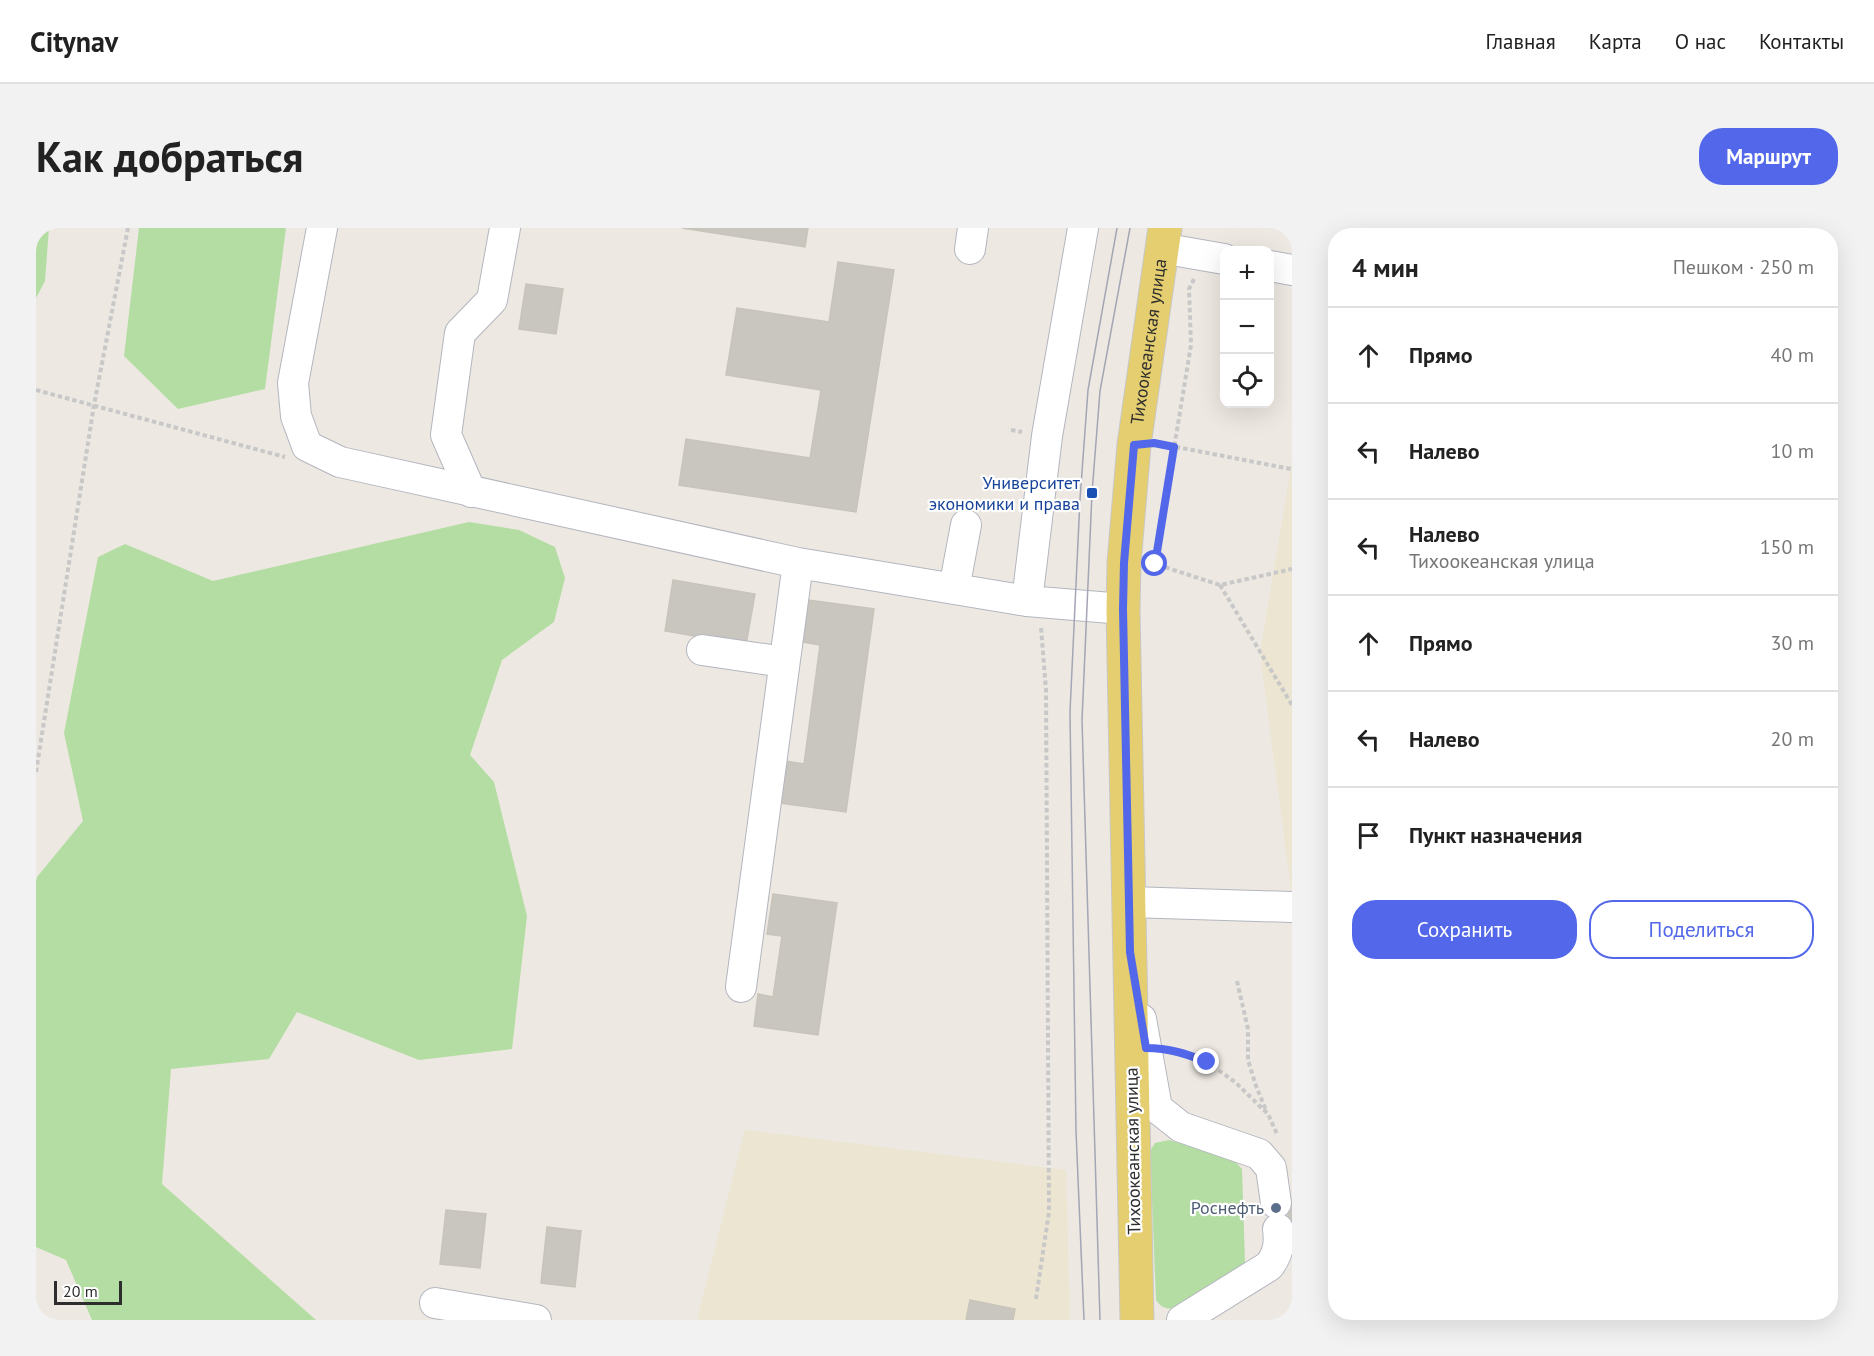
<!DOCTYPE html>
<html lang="ru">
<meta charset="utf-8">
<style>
body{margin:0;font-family:"PT Sans",sans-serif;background:#f2f2f2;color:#222}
.controls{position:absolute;right:18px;top:18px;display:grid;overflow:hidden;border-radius:12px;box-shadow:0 6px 24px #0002}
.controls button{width:54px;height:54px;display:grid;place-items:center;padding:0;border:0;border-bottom:2px solid #e0e0e0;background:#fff;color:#222;font:30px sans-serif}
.scale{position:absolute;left:18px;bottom:15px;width:68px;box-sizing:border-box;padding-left:6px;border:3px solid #2d2d2d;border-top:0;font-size:16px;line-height:21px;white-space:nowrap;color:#2d2d2d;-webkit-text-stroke:4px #fff;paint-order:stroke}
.stop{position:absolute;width:18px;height:18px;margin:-14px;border:4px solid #5267e9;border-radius:50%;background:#fff}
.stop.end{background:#5267e9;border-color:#fff;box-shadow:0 2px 6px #0008}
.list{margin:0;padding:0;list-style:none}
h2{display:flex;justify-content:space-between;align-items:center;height:78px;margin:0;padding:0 24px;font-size:26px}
h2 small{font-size:20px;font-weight:400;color:#767676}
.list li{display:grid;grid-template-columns:39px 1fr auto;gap:18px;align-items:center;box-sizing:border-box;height:96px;padding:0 24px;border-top:2px solid #e0e0e0}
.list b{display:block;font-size:22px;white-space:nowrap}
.list p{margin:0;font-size:20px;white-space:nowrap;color:#767676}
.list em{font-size:20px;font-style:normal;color:#767676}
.actions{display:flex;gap:12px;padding:18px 24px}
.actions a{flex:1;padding:14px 0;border:2px solid #5267e9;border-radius:24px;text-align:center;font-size:21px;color:#5267e9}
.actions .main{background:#5267e9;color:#fff}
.icon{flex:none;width:33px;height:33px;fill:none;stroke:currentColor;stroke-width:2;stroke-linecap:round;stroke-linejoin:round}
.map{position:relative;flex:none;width:1256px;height:1092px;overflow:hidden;border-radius:24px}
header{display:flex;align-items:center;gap:36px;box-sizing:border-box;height:84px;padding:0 30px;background:#fff;border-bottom:2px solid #e0e0e0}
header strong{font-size:28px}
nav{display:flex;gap:33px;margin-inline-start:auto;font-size:21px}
.intro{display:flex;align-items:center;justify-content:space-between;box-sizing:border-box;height:144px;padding:0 36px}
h1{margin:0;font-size:42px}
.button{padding:15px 27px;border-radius:24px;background:#5267e9;color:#fff;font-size:21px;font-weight:700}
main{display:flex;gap:36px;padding:0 36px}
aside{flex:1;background:#fff;border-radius:24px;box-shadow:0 6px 24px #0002}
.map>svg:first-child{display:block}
.education{fill:#ece5d2}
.green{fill:#b4dda3}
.building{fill:#c9c6bf;stroke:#c8c4ba;stroke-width:1.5}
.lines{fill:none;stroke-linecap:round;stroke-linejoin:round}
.minor-casing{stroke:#b4b6bf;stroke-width:32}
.major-casing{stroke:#c8c8c8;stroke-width:35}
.path{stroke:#c8c8c8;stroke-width:4;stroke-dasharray:4.5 3;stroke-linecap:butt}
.minor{stroke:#fff;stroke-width:30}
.major{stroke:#e4ce6f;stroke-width:33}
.tram{stroke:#a4a5b5;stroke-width:1.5}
.route{stroke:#5267e9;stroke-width:8}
.transit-dot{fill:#1a4fb4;stroke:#fff;stroke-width:2}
.service-dot{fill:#5c6f8a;stroke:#fff;stroke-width:2}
.labels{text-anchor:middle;stroke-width:4.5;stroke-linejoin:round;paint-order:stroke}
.street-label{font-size:18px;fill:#2d2d2d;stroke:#fff}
.transit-label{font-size:18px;fill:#164399;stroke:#fff;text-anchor:end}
.service-label{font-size:18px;fill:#4e5e75;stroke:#fff;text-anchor:end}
</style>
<header>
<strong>Citynav</strong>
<nav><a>Главная</a><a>Карта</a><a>О нас</a><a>Контакты</a></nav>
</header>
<div class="intro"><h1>Как добраться</h1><a class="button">Маршрут</a></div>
<main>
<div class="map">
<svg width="1256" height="1092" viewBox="0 0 1256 1092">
<rect width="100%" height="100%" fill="#ede8e1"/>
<path class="education" d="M1256,234V669L1224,425Z
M709,902L1030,942L1034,1092H661Z"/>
<path class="green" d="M0,0H13L9,53L0,70Z
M103,0H250L229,161L142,181L88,128Z
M433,294L483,302L519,319L529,350L518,394L466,432L434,527L458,554L491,688L476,821L383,832L261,784L233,831L135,841L126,956L280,1092H56L30,1032L0,1019V654L1,649L47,593L28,505L62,329L89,316L177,353Z
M1133,912L1196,930L1206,941L1209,1034L1205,1040L1138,1080C1130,1082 1125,1079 1120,1072L1114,923L1119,915Z"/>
<path class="building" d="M646,0H772L769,19Z
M802,34L858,42L820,284L643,257L650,211L774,230L785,162L690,147L701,80L793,94Z
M490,56L527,61L520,106L483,101Z
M637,352L719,366L710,417L629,403Z
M772,372L838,381L810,584L744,575L750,533L768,536L784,417L766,414Z
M737,666L801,675L782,807L718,798L722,766L737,769L746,708L731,706Z
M1251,974H1256V1000H1253Z
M410,982L450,986L444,1040L404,1036Z
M511,999L545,1003L539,1059L505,1055Z
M934,1072L979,1081L977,1092H930Z"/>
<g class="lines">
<g class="minor-casing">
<path id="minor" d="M286,0L257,155L260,188L271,218L304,234L762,335L991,373L1087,381
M1125,20L1188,31
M934,21L937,0
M1234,38L1256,42
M435,264L410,207L424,105L456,72L469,0
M918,361L930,297
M991,373L1011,208L1047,0
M666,422L748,434
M1093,674L1256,679
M705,759L762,335
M1105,791L1121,880L1145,899L1223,926L1235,940L1240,975
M399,1075L500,1092
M1146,1092L1233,1038C1242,1026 1244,1016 1242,1001"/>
</g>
<g class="major-casing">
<g id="major">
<path id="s1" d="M1101,1092L1087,381L1088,335L1098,217L1129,0"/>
</g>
</g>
<path class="path" d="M1158,51L1153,61L1155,117L1119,336L1184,357L1256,341
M0,162L249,229
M975,202L986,204
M1125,216L1255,241
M1184,357L1256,477
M0,544L58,177L92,0
M1201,753L1212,801V832L1220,858L1230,882
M1135,822L1147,824L1171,834L1199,854L1232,886L1241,906
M1000,1071L1013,984L1010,462L1005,399"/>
<use href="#minor" class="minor"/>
<use href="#major" class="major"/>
<path class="tram" d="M1048,1092L1040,903L1034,484L1044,271L1052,162L1081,0
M1064,1092L1046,492L1056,265L1064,163L1094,0"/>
</g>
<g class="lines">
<path class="route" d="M1119,336L1138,219L1118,215L1098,217L1088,335L1087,381L1094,724L1110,820C1133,820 1151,826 1171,834"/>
</g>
<rect class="transit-dot" x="1050" y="259" width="12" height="12" rx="3"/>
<circle class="service-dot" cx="1240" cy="980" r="6"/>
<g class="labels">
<g class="street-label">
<text dy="6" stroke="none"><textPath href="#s1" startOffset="980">Тихоокеанская улица</textPath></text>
<text transform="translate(1097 923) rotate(-91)" y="6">Тихоокеанская улица</text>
</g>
<g class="transit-label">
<text x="1044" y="261">Университет<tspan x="1044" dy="21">экономики и права</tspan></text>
</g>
<g class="service-label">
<text x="1228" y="986">Роснефть</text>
</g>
</g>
</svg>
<div class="controls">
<button>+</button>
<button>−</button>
<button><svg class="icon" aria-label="locate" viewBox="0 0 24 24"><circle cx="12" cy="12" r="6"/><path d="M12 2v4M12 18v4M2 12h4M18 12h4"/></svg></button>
</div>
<div class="scale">20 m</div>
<div class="stop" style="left:1119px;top:336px"></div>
<div class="stop end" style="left:1171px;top:834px"></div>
</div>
<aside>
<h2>4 мин<small>Пешком · 250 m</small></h2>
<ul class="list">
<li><svg class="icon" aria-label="ahead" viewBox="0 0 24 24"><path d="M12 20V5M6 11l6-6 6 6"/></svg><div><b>Прямо</b></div><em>40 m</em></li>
<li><svg class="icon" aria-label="left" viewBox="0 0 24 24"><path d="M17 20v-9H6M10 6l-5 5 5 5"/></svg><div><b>Налево</b></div><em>10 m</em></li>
<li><svg class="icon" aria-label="left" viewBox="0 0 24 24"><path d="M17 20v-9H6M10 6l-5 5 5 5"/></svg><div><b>Налево</b><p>Тихоокеанская улица</p></div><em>150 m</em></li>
<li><svg class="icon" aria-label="ahead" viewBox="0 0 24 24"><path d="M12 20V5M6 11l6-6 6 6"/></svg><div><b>Прямо</b></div><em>30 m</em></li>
<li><svg class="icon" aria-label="left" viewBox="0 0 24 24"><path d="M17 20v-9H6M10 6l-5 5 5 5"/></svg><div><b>Налево</b></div><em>20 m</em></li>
<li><svg class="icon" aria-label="arrive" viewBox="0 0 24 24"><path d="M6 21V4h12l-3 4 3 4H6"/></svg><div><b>Пункт назначения</b></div></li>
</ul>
<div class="actions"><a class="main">Сохранить</a><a>Поделиться</a></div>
</aside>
</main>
